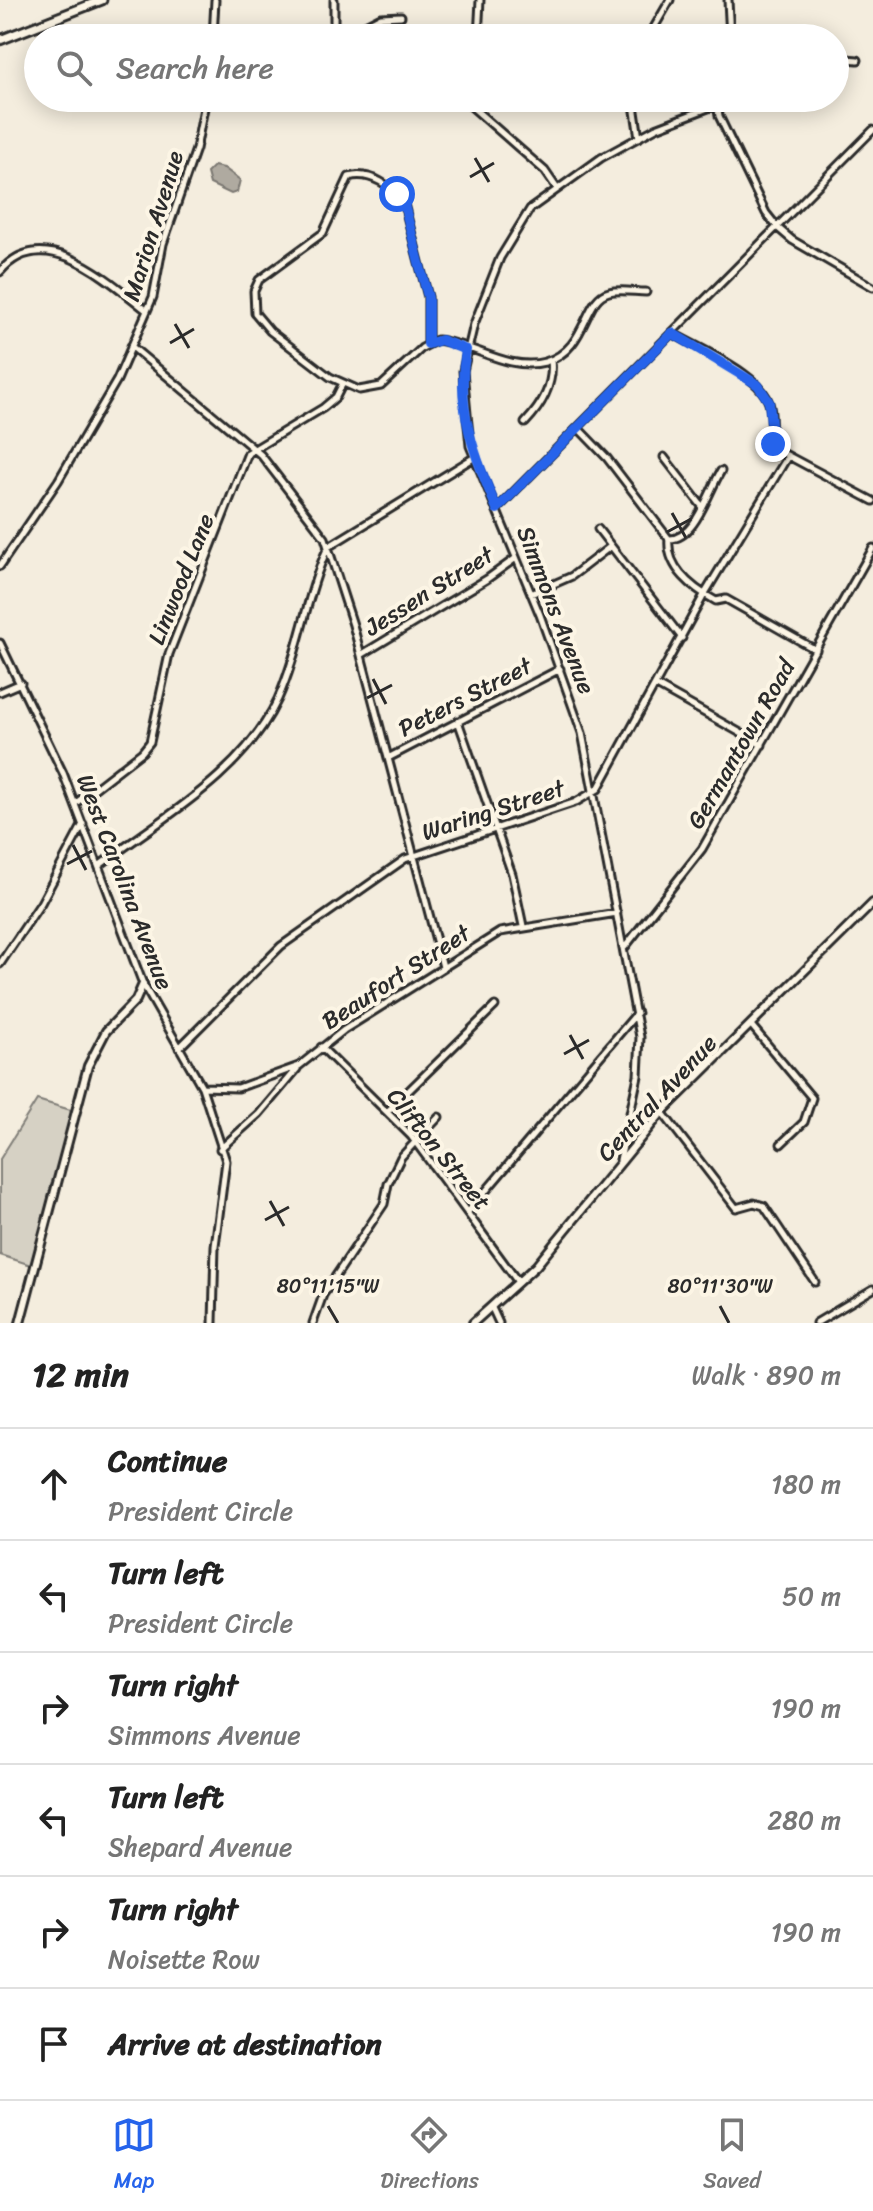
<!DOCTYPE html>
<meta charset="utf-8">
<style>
body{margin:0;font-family:Sriracha,sans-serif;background:#f6f6f6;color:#222}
.stop{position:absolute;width:24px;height:24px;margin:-18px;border:6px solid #2563eb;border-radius:50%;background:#fff}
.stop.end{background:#2563eb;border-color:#fff;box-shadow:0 2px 8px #0008}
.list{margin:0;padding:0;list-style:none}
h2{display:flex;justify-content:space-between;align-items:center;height:104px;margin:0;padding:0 32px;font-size:34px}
h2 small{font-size:26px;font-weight:400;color:#767676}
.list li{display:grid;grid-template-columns:52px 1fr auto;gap:24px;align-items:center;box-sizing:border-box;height:112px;padding:0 32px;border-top:2px solid #e0e0e0}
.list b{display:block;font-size:30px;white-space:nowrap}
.list p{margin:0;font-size:26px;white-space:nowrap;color:#767676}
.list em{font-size:26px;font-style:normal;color:#767676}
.icon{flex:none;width:44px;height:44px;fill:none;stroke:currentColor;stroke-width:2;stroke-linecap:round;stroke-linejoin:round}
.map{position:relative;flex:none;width:873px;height:1323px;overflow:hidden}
.search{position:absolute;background:#fff;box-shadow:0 4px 20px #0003;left:24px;right:24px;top:24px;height:88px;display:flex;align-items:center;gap:20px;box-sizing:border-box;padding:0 28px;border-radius:44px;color:#767676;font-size:30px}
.sheet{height:776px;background:#fff}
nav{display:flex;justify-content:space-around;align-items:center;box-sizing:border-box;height:112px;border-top:2px solid #e0e0e0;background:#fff;font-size:22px;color:#767676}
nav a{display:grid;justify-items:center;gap:4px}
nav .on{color:#2563eb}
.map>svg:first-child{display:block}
.green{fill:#d6d1c4;stroke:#807e78;stroke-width:2}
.water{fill:#afaaa0;stroke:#7a7771;stroke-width:2}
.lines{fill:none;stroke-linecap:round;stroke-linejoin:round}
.minor-casing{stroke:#2b2b2b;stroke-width:11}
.tertiary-casing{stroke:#2b2b2b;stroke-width:12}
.primary-casing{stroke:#2b2b2b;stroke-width:13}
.minor{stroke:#fcf5e5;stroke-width:5}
.tertiary{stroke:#fcf5e5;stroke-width:6}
.primary{stroke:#fcf5e5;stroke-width:7}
.route{stroke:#2563eb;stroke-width:10}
.ticks{fill:none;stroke:#2b2b2b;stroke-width:3}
.labels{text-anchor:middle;stroke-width:8;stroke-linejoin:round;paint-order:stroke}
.street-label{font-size:24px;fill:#2b2b2b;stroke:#fcf5e5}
.ticks-label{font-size:20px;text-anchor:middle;fill:#2b2b2b;stroke:#fcf5e5;stroke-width:8;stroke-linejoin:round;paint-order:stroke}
</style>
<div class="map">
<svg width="873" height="1323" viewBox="0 0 873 1323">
<rect width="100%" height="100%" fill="#f4edde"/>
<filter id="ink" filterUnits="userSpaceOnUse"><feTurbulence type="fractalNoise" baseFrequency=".0125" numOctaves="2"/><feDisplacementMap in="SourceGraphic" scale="16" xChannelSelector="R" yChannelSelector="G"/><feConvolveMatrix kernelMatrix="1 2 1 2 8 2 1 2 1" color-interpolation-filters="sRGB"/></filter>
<g filter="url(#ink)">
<path class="green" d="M37,1100L74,1111L31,1265L0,1255V1159Z"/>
<path class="water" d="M214,166L224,168L240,180L237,192L231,194L210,184L207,173Z"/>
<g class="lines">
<g class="minor-casing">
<path id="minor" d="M334,0V38
M728,0L730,38
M213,38L215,0
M340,38L381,17L401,16
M478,38L480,0
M648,38L670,0
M835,58L858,60
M633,98L639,138
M716,98L719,116L766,213L778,228L792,240L873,287
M463,99L545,171L556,187
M0,272C43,220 108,280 146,310
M672,333C698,348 759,373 769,403C775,420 766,436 779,451L873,501
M428,344V297L404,204C394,186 369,171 349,177L323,233L259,280L254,291L255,313L270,331L330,377L359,390L381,386L422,348L437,340C472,343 508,372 545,362C588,350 583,298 609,292C620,289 635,292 646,292
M131,346L261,455L325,538L353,625L443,967
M525,423C542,405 554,385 551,360
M578,428L607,458L669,539C666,568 694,589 716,601L726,599L816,650
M664,457L701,505
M497,509L873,130
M598,529L682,638
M669,539C695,540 708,492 721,471
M0,566L58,481L117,380L153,297L163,244L196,149L206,98
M531,594L572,576L611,546
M0,643L63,773L143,984L202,1087L226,1161L215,1246L213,1323
M361,655L487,579L516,558
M655,685L762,745
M0,692L21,683
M458,721L512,874L523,926
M388,758L560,669
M76,803L142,752L150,742L169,654L248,453L323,408L336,397L342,385
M100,865C164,817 243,774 278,699C300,650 306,595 328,547L475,457
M625,947L702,849L873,548
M0,964L41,903L83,824
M751,1025L812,1098L804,1122L781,1144
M321,1047L411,1136L518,1282
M179,1048L281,946L405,859L576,802L598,789L704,595L788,456
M202,1087L238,1088L299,1066L344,1030L500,932L617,913
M389,1110L495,1006
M662,1112L736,1208L754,1203L764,1206L815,1282
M220,1149L259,1114L297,1069
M620,1160L638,1076L640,1037L582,733L540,615L470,446L463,371L474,324L500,258L530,209L601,158L656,128L716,105
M468,1212L637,1013
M492,1308L499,1323
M313,1323L323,1295L384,1204L388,1184L401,1157L439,1117
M816,1323L873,1289"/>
</g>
<g class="tertiary-casing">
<path id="tertiary" d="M20,1323L88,1066L106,1031L136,1000L143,984
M473,1323L536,1266L662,1112L873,903"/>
</g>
<g class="primary-casing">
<path id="primary" d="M0,40L102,0"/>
</g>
<use href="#minor" class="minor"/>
<use href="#tertiary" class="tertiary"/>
<use href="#primary" class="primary"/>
</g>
</g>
<g class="lines" filter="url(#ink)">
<path class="route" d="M397,194L404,204L428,297V344L441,340L466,350C455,408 475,456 497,509L672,333L758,385L769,402L773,444"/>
</g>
<path class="ticks" d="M475,158L489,182M470,177L494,163M175,324L189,348M170,343L194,329M672,513L686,538M667,532L691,519M373,679L386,704M367,698L392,685M73,845L86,870M67,864L92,851M570,1035L583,1059M564,1054L589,1040M270,1201L284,1226M265,1220L289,1207M328,1306L338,1323M720,1306L729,1323"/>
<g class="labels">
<g class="street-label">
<text transform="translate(153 226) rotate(-73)" y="8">Marion Avenue</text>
<text transform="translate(181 579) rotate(-68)" y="8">Linwood Lane</text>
<text transform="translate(429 591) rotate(-32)" y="8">Jessen Street</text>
<text transform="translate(556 610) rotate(69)" y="8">Simmons Avenue</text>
<text transform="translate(465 697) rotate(-27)" y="8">Peters Street</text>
<text transform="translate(741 744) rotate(-60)" y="8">Germantown Road</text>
<text transform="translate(493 810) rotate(-18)" y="8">Waring Street</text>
<text transform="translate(125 882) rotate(69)" y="8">West Carolina Avenue</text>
<text transform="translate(396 977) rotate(-33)" y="8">Beaufort Street</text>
<text transform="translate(657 1098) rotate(-47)" y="8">Central Avenue</text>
<text transform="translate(439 1149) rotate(51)" y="8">Clifton Street</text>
</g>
</g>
<g class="ticks-label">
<text x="328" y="1293">80°11'15"W</text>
<text x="720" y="1293">80°11'30"W</text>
</g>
</svg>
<div class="stop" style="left:397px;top:194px"></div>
<div class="stop end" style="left:773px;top:444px"></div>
<div class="search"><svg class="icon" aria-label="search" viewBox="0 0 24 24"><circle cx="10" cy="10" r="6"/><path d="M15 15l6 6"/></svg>Search here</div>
</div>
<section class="sheet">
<h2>12 min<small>Walk · 890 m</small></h2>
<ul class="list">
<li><svg class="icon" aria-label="ahead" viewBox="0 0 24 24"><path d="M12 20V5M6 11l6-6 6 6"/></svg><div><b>Continue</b><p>President Circle</p></div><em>180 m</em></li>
<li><svg class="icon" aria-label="left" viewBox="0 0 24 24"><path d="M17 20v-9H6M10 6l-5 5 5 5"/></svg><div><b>Turn left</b><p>President Circle</p></div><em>50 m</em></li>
<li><svg class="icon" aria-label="right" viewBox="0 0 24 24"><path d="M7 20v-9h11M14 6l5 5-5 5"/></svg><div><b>Turn right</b><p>Simmons Avenue</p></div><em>190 m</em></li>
<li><svg class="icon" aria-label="left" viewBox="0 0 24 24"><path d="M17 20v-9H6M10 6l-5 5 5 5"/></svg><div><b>Turn left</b><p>Shepard Avenue</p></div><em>280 m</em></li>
<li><svg class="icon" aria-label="right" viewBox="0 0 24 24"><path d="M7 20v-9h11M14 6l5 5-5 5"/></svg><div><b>Turn right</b><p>Noisette Row</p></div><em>190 m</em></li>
<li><svg class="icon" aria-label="arrive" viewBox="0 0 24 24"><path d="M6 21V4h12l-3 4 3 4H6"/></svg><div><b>Arrive at destination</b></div></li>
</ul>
</section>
<nav>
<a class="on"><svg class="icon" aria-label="map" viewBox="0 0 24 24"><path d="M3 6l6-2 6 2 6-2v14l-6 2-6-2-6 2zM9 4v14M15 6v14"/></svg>Map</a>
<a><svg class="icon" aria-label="directions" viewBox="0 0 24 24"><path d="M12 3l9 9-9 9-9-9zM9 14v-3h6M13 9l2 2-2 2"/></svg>Directions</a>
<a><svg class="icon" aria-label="saved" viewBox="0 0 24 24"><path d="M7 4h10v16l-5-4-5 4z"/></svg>Saved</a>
</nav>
